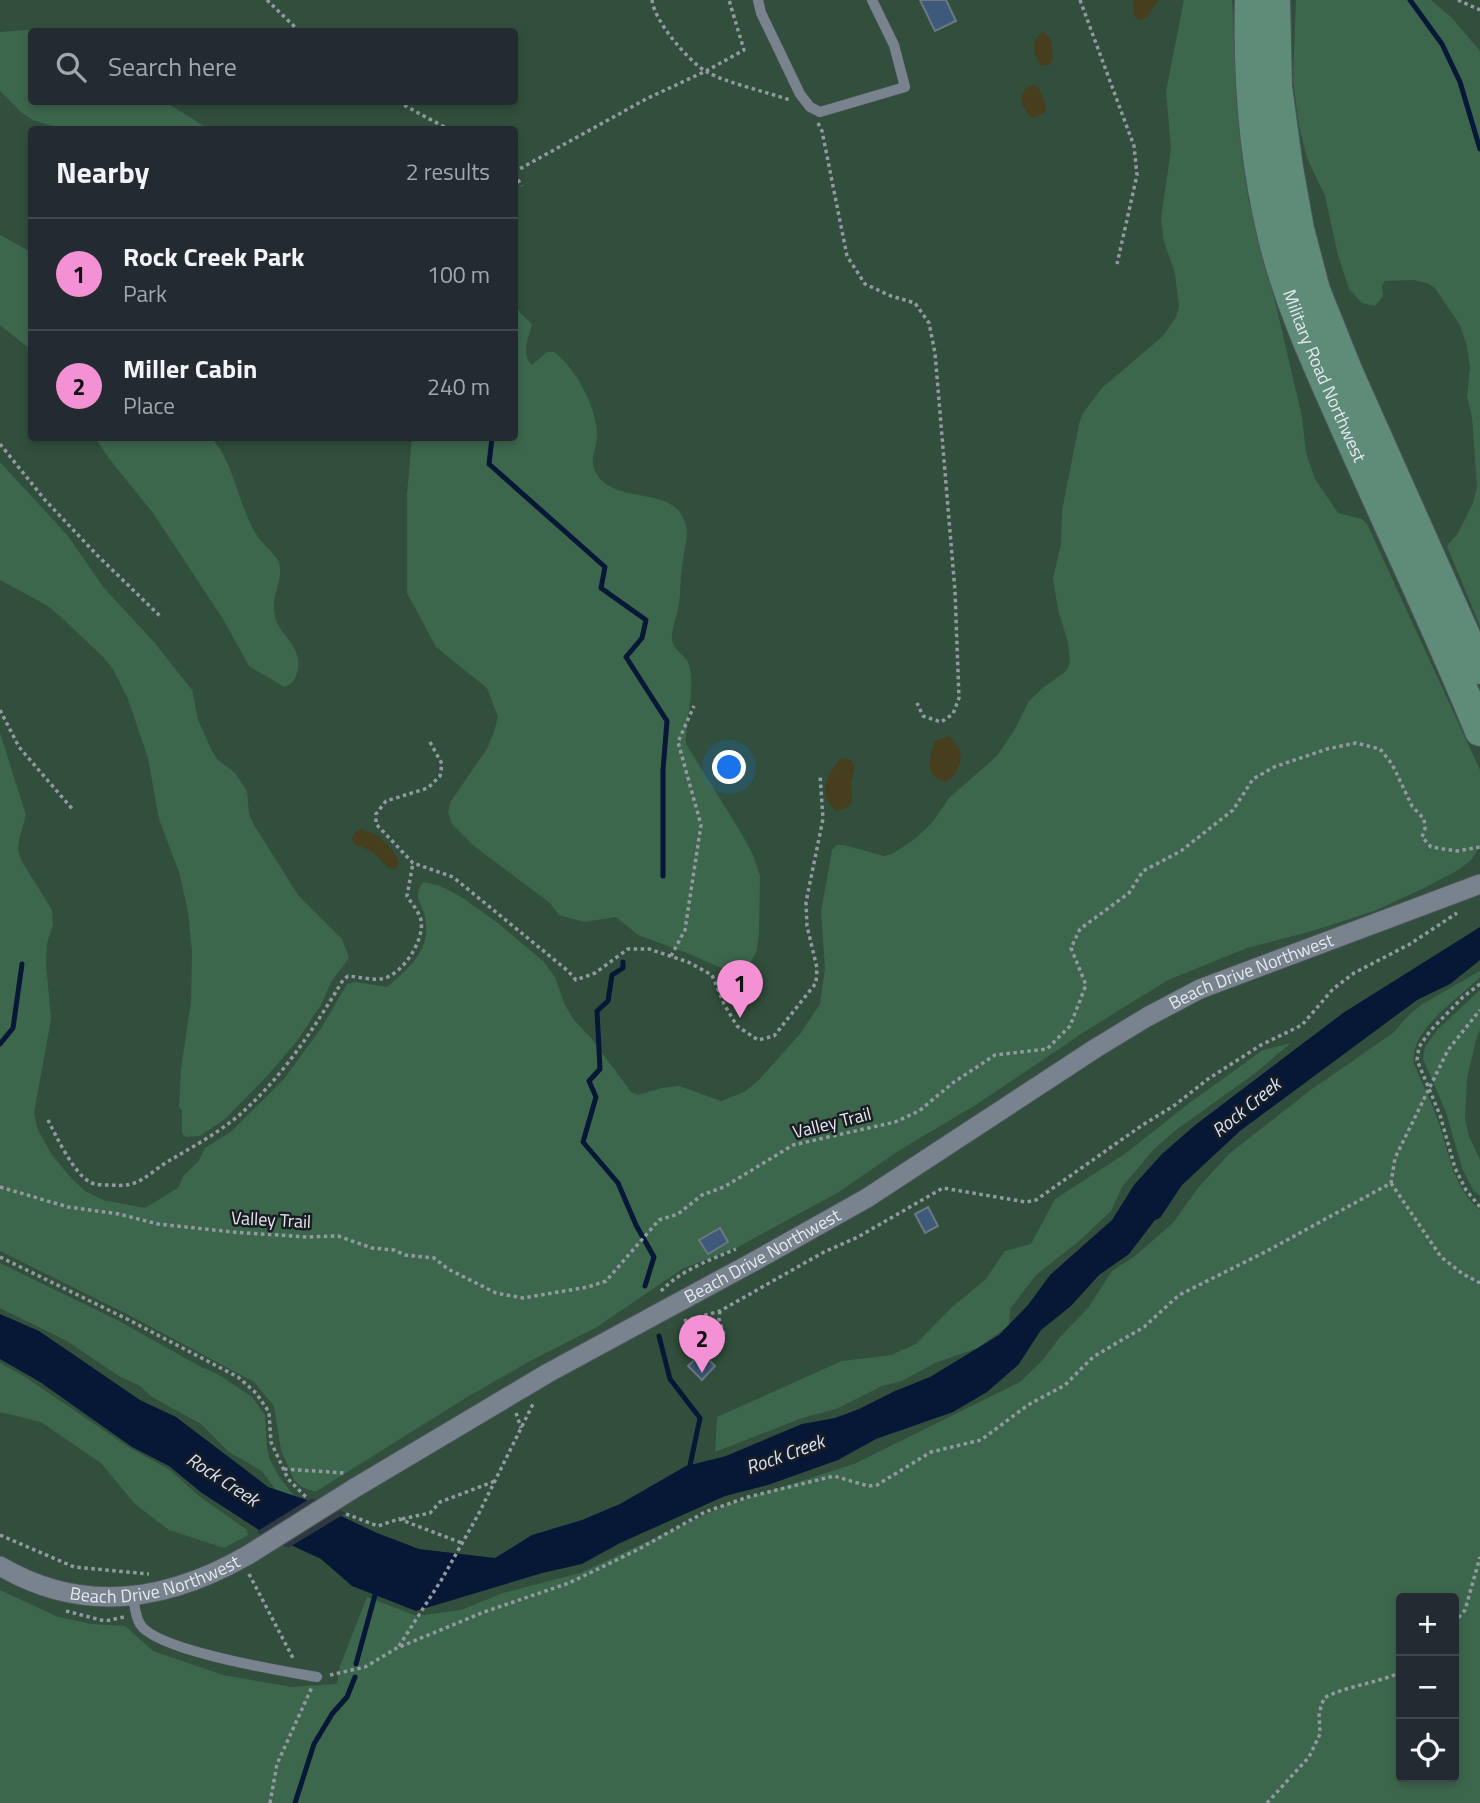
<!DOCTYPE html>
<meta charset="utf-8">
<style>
body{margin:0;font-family:"Titillium Web",sans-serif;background:#2f363d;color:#f1f3f6}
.controls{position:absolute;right:21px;bottom:21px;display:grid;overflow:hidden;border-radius:7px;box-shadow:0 4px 10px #0003}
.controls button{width:63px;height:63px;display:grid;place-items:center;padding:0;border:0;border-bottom:2px solid #40464d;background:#232a31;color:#f1f3f6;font:35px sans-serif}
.you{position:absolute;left:730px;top:768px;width:24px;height:24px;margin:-18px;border:5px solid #fff;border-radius:50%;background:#1a73e8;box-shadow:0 0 0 10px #1a73e833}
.badge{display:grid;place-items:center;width:46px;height:46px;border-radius:50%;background:#f491d4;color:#111;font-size:23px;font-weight:700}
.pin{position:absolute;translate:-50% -58px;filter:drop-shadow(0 2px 4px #0008)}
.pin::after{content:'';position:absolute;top:37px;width:24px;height:21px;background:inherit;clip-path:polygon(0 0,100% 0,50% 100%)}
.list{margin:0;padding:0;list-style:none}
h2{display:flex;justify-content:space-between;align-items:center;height:91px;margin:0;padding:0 28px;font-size:30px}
h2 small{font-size:23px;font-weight:400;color:#a3a7ab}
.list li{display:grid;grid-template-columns:46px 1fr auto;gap:21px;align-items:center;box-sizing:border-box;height:112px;padding:0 28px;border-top:2px solid #40464d}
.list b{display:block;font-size:26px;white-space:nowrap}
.list p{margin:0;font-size:23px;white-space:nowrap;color:#a3a7ab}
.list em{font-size:23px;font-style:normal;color:#a3a7ab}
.icon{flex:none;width:38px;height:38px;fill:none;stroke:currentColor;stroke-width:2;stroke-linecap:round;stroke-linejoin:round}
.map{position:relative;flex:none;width:1480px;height:1803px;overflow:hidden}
.search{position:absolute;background:#232a31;box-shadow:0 4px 10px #0003;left:28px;top:28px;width:490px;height:77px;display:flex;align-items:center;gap:18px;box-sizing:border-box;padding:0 24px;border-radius:7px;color:#a3a7ab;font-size:26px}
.panel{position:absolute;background:#232a31;box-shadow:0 4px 10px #0003;left:28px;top:126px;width:490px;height:315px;border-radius:7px}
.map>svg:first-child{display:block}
.green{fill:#314f3c;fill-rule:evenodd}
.forest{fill:#3d674d;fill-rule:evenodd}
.sand{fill:#473e1e}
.water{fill:#071837}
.pier{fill:#2f3841}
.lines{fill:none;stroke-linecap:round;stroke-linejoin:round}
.stream{stroke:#071837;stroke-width:5}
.building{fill:#3d5a7b;stroke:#6e7883;stroke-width:2}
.service-casing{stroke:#4c545c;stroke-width:11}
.minor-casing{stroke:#4c545c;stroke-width:21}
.primary-casing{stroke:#4c545c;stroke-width:32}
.path{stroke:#9299a0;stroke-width:3.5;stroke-dasharray:3.5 3.5;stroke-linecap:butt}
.service{stroke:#79838e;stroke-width:10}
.minor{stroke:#79838e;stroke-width:19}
.primary{stroke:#5f8c78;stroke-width:30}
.minor-bridge-casing{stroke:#4c545c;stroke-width:21;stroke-linecap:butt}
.minor-bridge{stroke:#79838e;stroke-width:19}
.labels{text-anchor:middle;stroke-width:5;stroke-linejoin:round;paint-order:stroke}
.street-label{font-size:18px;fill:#e3e9ef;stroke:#1a1e23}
.water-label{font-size:19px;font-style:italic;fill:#d4e2fb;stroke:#1a1e23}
</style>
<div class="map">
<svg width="1480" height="1803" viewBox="0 0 1480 1803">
<rect width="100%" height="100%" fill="#2f3841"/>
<path class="green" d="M0,0H1480V1803H0ZM32,32H514V102H32ZM32,130H514V438H32ZM1401,1598H1454V1777H1401Z"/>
<path class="forest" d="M1184,0H1232L1242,159L1249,202L1268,271L1302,417L1306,453L1315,479L1338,513L1362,519L1367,524L1480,770V846L1472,859L1460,869L1422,889L1374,911L1312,931L1247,948L1168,980L1084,1032L974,1106L898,1151L839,1192L736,1248L682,1269L597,1327L532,1360L469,1396L315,1492L302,1487L294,1480L281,1450L274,1406L254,1382L127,1314L0,1251V733L26,815L19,840L18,850L21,860L52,910L53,925L47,943L46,964L51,1019L34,1113L38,1130L52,1155L71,1178L85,1191L103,1200L145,1208L178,1188L184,1175L198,1162L205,1148L232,1131L284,1079L322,1027L347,984L356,982L387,987C410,967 434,948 424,913C420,900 413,897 423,882L440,886L460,896L498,923L544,962L555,977L564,1003L573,1019L591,1038L631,1092L638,1095L662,1088L679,1086L721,1101L744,1092L758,1081L800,1034L820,1004L825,968L821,912L832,850L837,845H844L884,856L892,854L916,838L931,824L949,798L997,756L1015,729L1029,701L1043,688L1066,671L1070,663L1068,642L1058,610L1053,578L1061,545L1062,511L1079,424L1083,413L1102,388L1163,336L1176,317L1179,307L1175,273L1164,242L1161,219L1171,149L1166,91ZM720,1228L728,1242L707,1254L699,1240Z
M1296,0H1431L1452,18L1480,51V626L1447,546L1458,533L1473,503L1477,487L1472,416L1467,397L1470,367L1467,346L1460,325L1434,287L1427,283L1413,280L1385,281L1382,285L1383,296L1375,306L1362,303L1349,289L1338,255L1325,196L1307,158L1299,126L1293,80Z
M26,30L59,31L32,32V102H165L209,129H63L33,120L22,113L0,91V32Z
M0,235L31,252V350L0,325Z
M515,303L521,314L532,324C529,338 520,353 532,365L547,352H554C576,368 597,408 597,435C597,448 589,459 595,471C610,503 659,488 679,511C683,516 686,523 687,530C687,542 683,555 682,567C680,581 681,594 678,609C676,619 671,630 672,640C674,652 686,654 689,665C696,691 685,719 686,744L743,836L753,855L760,876L759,934L756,953L747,968L737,975L687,953L638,935L616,917L584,922L559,915L550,903L474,846L452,824L448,812L451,801L487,749L494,732L498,717L487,688L436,647L407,593V494L412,438H514Z
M95,438H211C234,461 238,505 256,534C262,544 275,553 279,563C284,578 272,594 274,610C276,631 289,635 296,652C301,664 298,684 284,687L249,666L223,619L153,513L111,461Z
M0,462L68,536L104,588L154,642L192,690L198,720L212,751L218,760L235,773L247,791L249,814L254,825L298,895L342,939L349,958L331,982L321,1005L297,1041L268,1075L225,1119L200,1136L186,1137L182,1133V1110L179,1107L181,1069L191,1002L192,952L188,911L179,872L159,819L148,758L128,699L113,669L103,657L62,618L48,606L0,580Z
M1480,971V977C1458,1000 1409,1029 1414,1064C1421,1081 1430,1098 1436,1115C1449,1149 1451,1186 1480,1210V1803H0V1590L58,1617L91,1624L125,1626L153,1651L223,1675L292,1687L337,1684L340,1666L367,1597L417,1616L461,1610L503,1593L580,1573L726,1505L854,1464L1020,1382L1042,1361L1060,1337L1088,1308L1112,1271L1135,1256L1173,1223L1198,1188L1229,1154L1312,1089L1393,1033L1408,1016L1421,1005ZM1401,1598H1454V1777H1401Z
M1480,990V1030L1477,1036L1467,1078L1465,1119L1469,1136L1480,1160V1196L1473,1190L1462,1168L1446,1112L1423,1059L1425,1047L1437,1030Z
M1291,1043L1254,1074L1176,1130L1154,1149L1122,1187L1111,1211L1079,1241L1036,1275L1010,1309L1009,1325L978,1348L935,1363L902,1381L882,1386L836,1409L802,1418L715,1452L717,1417L842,1361L891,1355L916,1344L951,1308L985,1280L1005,1251L1031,1244L1055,1199L1125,1154L1188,1104L1263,1050Z
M0,1263L119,1321L201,1367L216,1373L252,1397L265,1415L267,1448L270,1460L280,1478L294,1496H280L262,1471L229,1452L201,1424L152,1397L140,1386L119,1376L67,1341L0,1308Z
M0,1363L22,1375L130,1448L170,1470L199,1496L247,1530L248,1535L224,1548L169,1530L135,1504L101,1463L41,1422L0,1412Z"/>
<path class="sand" d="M1133,0H1159L1146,18L1139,20L1134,16Z
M1044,32L1051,40L1053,59L1049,65L1042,66C1033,57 1029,38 1044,32Z
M1031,85L1038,87L1046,105L1045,113L1033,118C1021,110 1016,92 1031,85Z
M948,736C967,749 963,770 946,782C923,776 929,760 935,741Z
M842,758L851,760L855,766L851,784L852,803L846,808L837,811C816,797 826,772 842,758Z
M361,829C378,833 392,846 399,862L396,869L389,868C378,858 372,848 355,845L352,839L355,832Z"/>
<path class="water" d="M1480,927V960L1450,984L1417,1000L1240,1131L1182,1185L1160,1218L1155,1220L1129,1254L1099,1275L1071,1306L1041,1330L1019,1364L987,1392L953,1412L876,1439L838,1460L768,1485L725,1496L620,1543L582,1564L542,1573L416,1611L352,1586L321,1559L259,1530L202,1493L169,1466L132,1447L40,1382L0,1359V1314L39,1331L140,1400L176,1417L268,1487L307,1500L377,1533L419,1549L495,1558L532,1535L582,1520L620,1504L686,1466L726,1456L802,1424L835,1418L859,1409L895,1391L930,1377L999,1335L1028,1305L1050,1275L1112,1220L1134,1185L1162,1154L1194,1126L1343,1013Z"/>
<path class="pier" d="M311,1498L346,1513L288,1548L256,1532Z"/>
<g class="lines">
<path class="stream" d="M1410,0L1442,44L1460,82L1480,149
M492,438L489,464L605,567L601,588L646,620L642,638L626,657L667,721L663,770V876
M623,962V968L612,975L608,1001L597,1011L600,1069L589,1081L596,1097L583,1142L618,1183L636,1225L654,1257L645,1286
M0,1044L13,1028L22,964
M659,1336L670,1379L700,1418L689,1470
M356,1664L375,1595L379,1591
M295,1803L314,1744L332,1714L347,1697L355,1677"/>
</g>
<path class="building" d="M920,0H946L956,21L935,31Z
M928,1207L938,1226L925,1233L915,1214Z
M720,1228L728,1242L708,1254L699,1240Z
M699,1355L704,1360L706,1357L715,1366L702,1380L688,1366Z"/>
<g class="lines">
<g class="service-casing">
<path id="service" d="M758,0L761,13L800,94L810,107L820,112L905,87L894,45L872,0
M133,1597C135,1605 135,1616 140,1624C156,1651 283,1671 317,1677"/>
</g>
<g class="minor-casing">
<g id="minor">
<path id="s1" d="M353,1489L548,1373L753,1262L867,1198L1096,1048L1147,1017L1200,989L1480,884"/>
<path id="s2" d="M0,1566C83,1615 168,1601 248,1555"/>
</g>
</g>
<g class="primary-casing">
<g id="primary">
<path id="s3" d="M1250,0C1248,80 1254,159 1273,237C1290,308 1322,374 1351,440C1394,537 1440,633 1480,731"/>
<path d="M1275,0L1277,87L1288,168L1299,229L1315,290L1347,370L1480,669"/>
</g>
</g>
<path class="path" d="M267,0L300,32
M652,0C654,21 689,62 707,72C727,83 767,92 790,100
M1080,0L1134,146L1137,175L1117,264
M1458,0L1480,10
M398,102L450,130
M818,123L822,131L847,256L865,284L891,296L915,303L929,323L935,353L955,591L959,698L953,714L941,722L923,716L917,703
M514,172L646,99L706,71L744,50L729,0
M514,174L522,186
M0,444L45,500L97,555L161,617
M0,710L19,747L74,811
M430,742L442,764L440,776L428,788L386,801L376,814V824L413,863L453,877L568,971L576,980L595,973L628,949H649L688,962L712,975L724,1004L737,1026L758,1040L774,1036L816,983L817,968L807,926L806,902L823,819L820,775
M671,956L685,930L701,825L678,742L694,706
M1480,984L1463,997L1430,1031L1419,1047L1417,1060L1440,1115L1455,1168L1466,1190L1480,1207
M48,1120C56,1136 74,1174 90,1182C95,1185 104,1185 111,1185C139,1188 145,1176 167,1162C194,1146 224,1130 247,1108C286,1072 316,1025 343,980L348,976C359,977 371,980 381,979C402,976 425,940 421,920C419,912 412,904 407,896L413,863
M1391,1183L1441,1257L1463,1274L1480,1283
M0,1187L68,1207L119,1214L158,1224L233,1232L306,1237L338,1236L372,1248L394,1250L405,1255L434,1258L448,1269L496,1293L523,1298L588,1287L606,1281L659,1220L678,1214L702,1195L724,1187L793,1145L895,1122L919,1111L954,1082L995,1055L1047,1049L1070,1026L1086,985L1071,948L1080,929L1129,893L1143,871L1181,851L1233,810L1253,779L1274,767L1327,749L1356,743L1380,749L1392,764L1412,806L1424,819L1425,828L1422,837L1431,847L1457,851L1480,847
M0,1257L127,1319L238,1377L256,1393L269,1412L271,1442L288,1479L306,1497
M661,1291C681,1270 710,1260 736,1249
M684,1321L720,1311L824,1252L858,1237L943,1188L1026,1202L1036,1200L1141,1126L1175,1105L1208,1079L1261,1045L1302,1025L1333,989L1354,973L1410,944L1457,913
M704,1354L724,1335L719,1319L720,1311
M516,1413L521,1428
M284,1469L344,1473
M346,1514L378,1526L399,1519L462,1543
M402,1519L430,1513L440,1502L495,1481
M0,1535L74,1567L149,1574
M249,1574L294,1660
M66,1611L105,1621L124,1617
M1454,1623L1465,1610L1480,1557
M399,1646L442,1579L478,1515L534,1402
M330,1675L365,1667L397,1648L484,1612L569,1583L639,1549L705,1512L748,1497L834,1476L868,1486L877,1485L931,1452L981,1440L1028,1405L1065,1385L1093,1357L1144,1327L1179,1295L1267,1251L1391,1183L1395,1158L1448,1050L1480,1010
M270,1803L277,1764L312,1687
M1267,1803L1309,1757L1320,1734L1319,1713L1324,1698C1348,1685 1376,1684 1401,1672"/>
<use href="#service" class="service"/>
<use href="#minor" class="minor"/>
<use href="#primary" class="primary"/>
<g class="minor-bridge-casing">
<path id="minor-bridge" d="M248,1555L353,1489"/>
</g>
<use href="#minor-bridge" class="minor-bridge"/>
</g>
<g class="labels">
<g class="street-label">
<text dy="6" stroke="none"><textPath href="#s3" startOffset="387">Military Road Northwest</textPath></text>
<text dy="6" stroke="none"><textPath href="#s1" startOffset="1038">Beach Drive Northwest</textPath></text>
<text transform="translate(832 1123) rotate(-14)" y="6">Valley Trail</text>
<text transform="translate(271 1220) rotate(3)" y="6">Valley Trail</text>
<text dy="6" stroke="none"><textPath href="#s1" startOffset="471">Beach Drive Northwest</textPath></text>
<text dy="6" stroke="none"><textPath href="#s2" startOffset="163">Beach Drive Northwest</textPath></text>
</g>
<g class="water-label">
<text transform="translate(1246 1107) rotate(-39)" y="7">Rock Creek</text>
<text transform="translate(785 1454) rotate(-20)" y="7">Rock Creek</text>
<text transform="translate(223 1479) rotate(33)" y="7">Rock Creek</text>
</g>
</g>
</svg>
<div class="controls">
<button>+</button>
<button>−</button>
<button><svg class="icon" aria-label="locate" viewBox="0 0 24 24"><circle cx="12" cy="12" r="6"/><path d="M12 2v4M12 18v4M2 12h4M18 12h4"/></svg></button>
</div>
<div class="you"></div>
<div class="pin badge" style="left:740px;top:1018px">1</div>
<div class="pin badge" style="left:702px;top:1373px">2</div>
<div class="search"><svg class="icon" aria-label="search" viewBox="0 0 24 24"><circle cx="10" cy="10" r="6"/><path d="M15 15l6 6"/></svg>Search here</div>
<section class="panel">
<h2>Nearby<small>2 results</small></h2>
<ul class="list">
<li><span class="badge">1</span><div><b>Rock Creek Park</b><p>Park</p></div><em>100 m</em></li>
<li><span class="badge">2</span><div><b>Miller Cabin</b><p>Place</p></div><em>240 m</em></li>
</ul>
</section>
</div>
